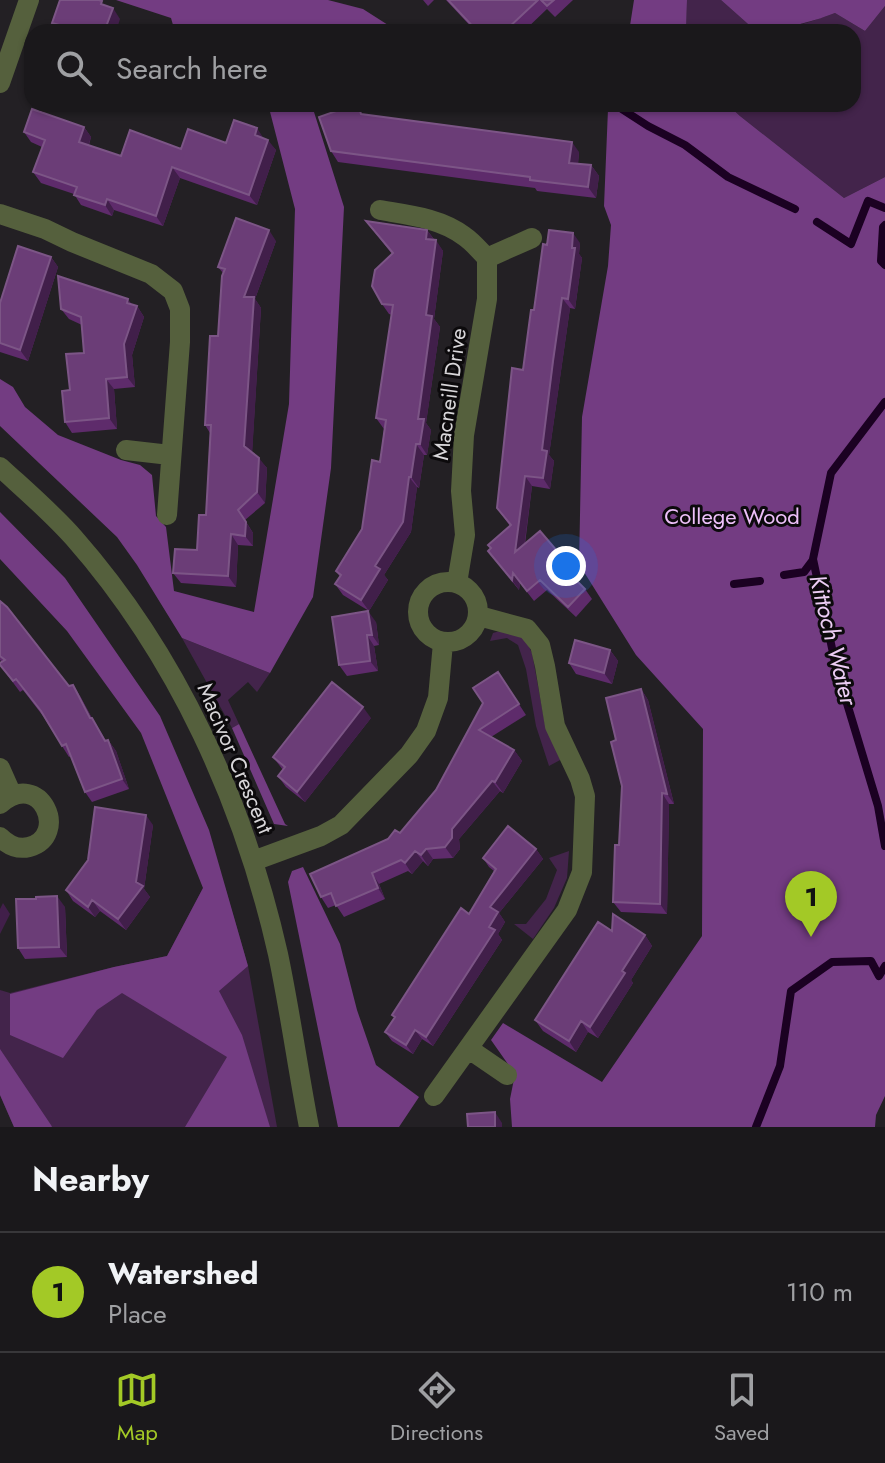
<!DOCTYPE html>
<style>
body{margin:0;font-family:Jost,sans-serif;background:#272528;color:#f1f3f6}
.you{position:absolute;left:566px;top:566px;width:28px;height:28px;margin:-20px;border:6px solid #fff;border-radius:50%;background:#1a73e8;box-shadow:0 0 0 12px #1a73e833}
.badge{display:grid;place-items:center;width:52px;height:52px;border-radius:50%;background:#a3c926;color:#111;font-size:26px;font-weight:700}
.pin{position:absolute;translate:-50% -66px;filter:drop-shadow(0 2px 4px #0008)}
.pin::after{content:'';position:absolute;top:42px;width:28px;height:24px;background:inherit;clip-path:polygon(0 0,100% 0,50% 100%)}
.list{margin:0;padding:0;list-style:none}
h2{display:flex;justify-content:space-between;align-items:center;height:104px;margin:0;padding:0 32px;font-size:34px}
h2 small{font-size:26px;font-weight:400;color:#9fa0a3}
.list li{display:grid;grid-template-columns:52px 1fr auto;gap:24px;align-items:center;box-sizing:border-box;height:120px;padding:0 32px;border-top:2px solid #38373a}
.list b{display:block;font-size:30px;white-space:nowrap}
.list p{margin:0;font-size:26px;white-space:nowrap;color:#9fa0a3}
.list em{font-size:26px;font-style:normal;color:#9fa0a3}
.icon{flex:none;width:44px;height:44px;fill:none;stroke:currentColor;stroke-width:2;stroke-linecap:round;stroke-linejoin:round}
.map{position:relative;flex:none;width:885px;height:1127px;overflow:hidden}
.search{position:absolute;background:#1a181b;box-shadow:0 2px 6px #0004;left:24px;right:24px;top:24px;height:88px;display:flex;align-items:center;gap:20px;box-sizing:border-box;padding:0 28px;border-radius:24px;color:#9fa0a3;font-size:30px}
.sheet{height:224px;background:#1a181b}
nav{display:flex;justify-content:space-around;align-items:center;box-sizing:border-box;height:112px;border-top:2px solid #38373a;background:#1a181b;font-size:22px;color:#9fa0a3}
nav a{display:grid;justify-items:center;gap:4px}
nav .on{color:#a3c926}
.map>svg:first-child{display:block}
.green{fill:#43244b}
.forest{fill:#733c82}
.lines{fill:none;stroke-linecap:round;stroke-linejoin:round}
.stream{stroke:#1b0122;stroke-width:8}
.minor{stroke:#55603d;stroke-width:20}
.wall{fill:#5e2b6b}
.shaded-wall{fill:#411f4a}
.building{fill:#6b3d77;stroke:#7c5586;stroke-width:2}
.labels{text-anchor:middle;stroke-width:6;stroke-linejoin:round;paint-order:stroke}
.street-label{font-size:22px;fill:#d8d6d9;stroke:#0c0a0c}
.park-label{font-size:22px;fill:#eec0fa;stroke:#0c0a0c}
.water-label{font-size:24px;font-style:italic;fill:#eccdf4;stroke:#0c0a0c}
</style>
<div class="map">
<svg width="885" height="1127" viewBox="0 0 885 1127">
<rect width="100%" height="100%" fill="#232024"/>
<path class="green" d="M687,0H721L757,32H686Z
M885,6V177L844,198L740,116L727,104H853V32H776C796,25 815,21 835,13L865,31Z
M500,631L525,638L532,653L545,724L562,759L549,766L536,726L526,669L518,645L507,638L490,641L493,633Z
M182,638L270,673L257,692L248,682L228,700L239,724L232,728Z
M569,851L567,878L554,908L533,939L514,924H526L546,899L557,870L549,858Z
M225,887L248,966L277,1127H14L0,1095V990L10,993L114,967L167,956L203,888Z"/>
<path class="forest" d="M116,0H328L363,9L399,32H175L171,18Z
M634,0H687L686,32H629Z
M721,0H885V6L865,31L835,13C820,19 811,21 797,25C780,29 776,32 757,32Z
M268,104H318L314,112L344,207L331,468L313,597L270,673L182,638L137,565L117,537L0,426V379L13,387L25,407L58,435L121,460L140,465L152,475L156,516L166,527L174,591L254,612L289,404L295,209Z
M579,104H727L740,116L844,198L885,177V1096L876,1115L875,1127H512L510,1099L515,1074L491,1040L503,1023L602,1082L702,936L703,729L636,655L579,564L582,417L608,266L611,225L604,206L608,109Z
M0,512L65,578L160,716L209,830L248,966L219,991L242,1035L270,1127H185L227,1057L122,993L97,1010L63,1058L10,1035V994L114,967L167,956L203,888L141,733L67,631L0,559Z
M239,724L285,824L288,826L274,824L232,728Z
M303,867L340,944L357,1010L376,1065L419,1097L399,1127H338L288,882L292,871Z
M0,1049L51,1125L52,1127H14L0,1095Z"/>
<g class="lines">
<path class="stream" d="M614,104L648,126L685,145L728,177L795,209
M817,222L851,244L868,201L885,208
M885,225L883,227L881,261L885,265
M885,402L831,473L813,559L836,667L878,806L885,846
M784,575L804,572L813,560
M734,584L760,581
M756,1127L780,1066L791,991L832,962L871,961L879,976L885,966"/>
<path class="minor" d="M0,83L29,0
M380,210C409,215 440,218 464,236C473,242 480,251 487,258V299L464,435L461,491L465,535L457,583
M0,214L45,229L72,242L151,274L173,291L180,309V342L167,515
M487,258L532,238
M126,450L170,455
M0,467C25,490 52,513 74,538C177,655 244,803 278,954C290,1011 298,1070 309,1127
M418 612a30 30 0 1 1 60 0a30 30 0 1 1-60 0Z
M0,768L12,795
M0,804C41,768 70,836 29,847C17,850 8,845 0,837
M253,861L321,836L341,825L409,755L426,731L438,698L443,643
M469,1049L507,1075
M434,1096L567,910L582,872L585,796L580,779L555,726L545,666L540,645L527,629L479,616"/>
</g>
<path class="wall" d="M423,0H434L428,6Z
M446,0H573L555,17L547,9L523,32H476Z
M365,114L579,152L578,164L591,165L599,176L596,198L537,191L535,188L338,162L331,151Z
M84,127L91,137L89,145L121,156L264,138L276,150L257,205L180,178L163,226L114,210L112,216L81,205L74,194L41,183L33,172L42,147L31,142L24,132Z
M366,221L427,230L443,251L434,319L440,327L426,423L431,430L427,455H424L419,488L417,487L411,532L384,575L388,580L369,611L343,595L335,584L340,577L336,571L362,529L380,462L384,429L376,418L392,315L389,314L382,304L392,254Z
M276,241L255,299L261,308L252,452L267,468L265,503L245,520L253,533V546L238,545L236,587L181,583L173,573L197,550L206,515L210,433L205,425L218,336L223,273L218,267Z
M580,243L579,254L582,258L575,309L570,308L549,455L554,461L550,489L532,486L525,544L564,559L571,569L568,572L585,589L592,599L576,617L547,590L534,601L520,583L519,590L488,551L510,526L497,508L534,310Z
M51,257L58,267L28,361L0,352V303Z
M133,305L137,306L144,317L132,355L135,387L114,389L117,429L72,433L65,422L70,390L84,353L82,325L69,319L61,309Z
M0,601L69,686L73,685L80,696L92,718L106,741L108,740L116,751L129,789L92,802L85,792L71,756L69,757L62,746L43,716L23,690L20,692L0,665L2,662L0,660Z
M376,622L379,645L374,646L378,671L347,676L339,665Z
M610,650L618,661L612,684L576,674L569,663Z
M498,672L526,715L491,737L514,750L522,761L503,793L500,791L459,839L460,849L453,858L433,859L428,866L423,861L412,874L408,871L379,884L385,899L344,917L336,905L328,908L321,897L400,833L436,790L483,703Z
M641,689L648,700L674,804H669L667,914L621,912L613,902L619,845L622,786L616,740Z
M371,718L305,802L286,787L278,776L283,770L273,757Z
M153,825L144,889L150,897L126,930L100,911L95,917L73,901L66,890Z
M536,849L543,859L499,913L505,922L498,934L502,940L433,1046L422,1039L413,1054L392,1041L385,1032L394,1018L392,1015L469,914L494,871L489,867L483,858Z
M36,899L65,907L67,957L25,959L18,948Z
M612,931L645,935L652,946L631,980L633,983L598,1038L588,1032L576,1052L543,1031L535,1020Z"/>
<path class="shaded-wall" d="M113,8L120,19L116,32H104Z
M84,127L91,137L86,152L79,142Z
M257,128L264,139L255,135Z
M268,140L276,150L257,205L249,195Z
M572,142L579,152L577,174L569,163Z
M591,165L599,176L596,198L588,187Z
M172,167L180,178L163,226L156,216Z
M107,199L114,210L112,216L105,205Z
M269,230L276,241L255,299L261,308L252,456L244,446V297Z
M427,230L435,241L426,239Z
M573,233L580,243L579,254L582,258L575,309L568,299Z
M436,240L443,251L434,319L440,327L426,423L431,430L427,455L420,444L418,419L426,315Z
M51,257L58,267L28,361L20,350Z
M562,298L570,308L549,455L554,461L550,489L543,478L542,450Z
M128,299L136,310L137,306L144,317L132,355L135,387L127,377L124,344L127,303Z
M106,379L114,389L117,429L109,418Z
M416,444L424,455L419,488L411,477Z
M259,458L267,468L265,503L257,492Z
M525,476L532,486L522,563L515,552Z
M409,477L417,487L411,532L384,575L388,580L369,611L361,600Z
M238,510L253,533V546L245,536Z
M231,534L238,545L236,587L228,576Z
M513,573L520,583L519,590L512,580Z
M368,611L376,622L379,645L372,635Z
M367,635L374,646L378,671L370,661Z
M610,650L618,661L612,684L604,673Z
M73,685L80,696L97,728L90,718Z
M641,689L648,700L674,804L667,794Z
M363,707L371,718L305,802L297,792Z
M92,718L112,750L108,740L116,751L129,789L122,779L105,741Z
M514,750L522,761L503,793L495,782Z
M492,781L500,791L459,839L460,849L453,858L445,847L452,829Z
M662,793L669,804L667,914L660,904Z
M146,815L153,825L144,889L150,897L126,930L118,919L136,882Z
M426,849L433,859L428,866L421,855Z
M536,849L543,859L499,913L505,922L498,934L502,940L433,1046L426,1037L490,907Z
M415,851L423,861L412,874L405,863Z
M372,873L379,884L385,899L378,888Z
M57,896L65,907L67,957L59,947Z
M92,900L100,911L95,917L88,907Z
M3,903L10,914L0,934V909Z
M645,935L652,946L631,980L633,983L598,1038L590,1027L622,971Z
M581,1021L588,1032L576,1052L569,1041Z
M415,1030L422,1039L413,1054L406,1045Z
M495,1112L502,1123V1127H495Z"/>
<path class="building" d="M60,0H99L102,1L101,4L113,8L104,32H56L59,25L52,23Z
M448,0H538L504,32H478Z
M541,0H554L547,6Z
M356,104H358L361,114L572,142L569,163L591,165L588,187L530,180V177L331,151L319,117Z
M32,109L84,127L79,142L121,156L130,130L181,149L188,129L226,143L234,120L257,128L255,135L268,140L249,195L172,167L156,216L107,199L105,205L74,195L77,187L33,172L45,140L24,132Z
M236,218L269,230L244,297H254L244,446L259,458L257,492L238,510L246,522L245,536L231,534L228,576L173,573L175,549L197,550L199,515H206L211,425H205L210,336H218L222,276L225,269L218,267Z
M366,221L427,230L426,239L436,240L426,315L432,316L418,419H424L420,444H416L411,477H409L403,522L375,566L380,569L361,600L335,584L341,575L336,571L362,529L372,460L380,462L386,420L376,418L393,305L382,304L372,286L375,270L393,253Z
M549,230L573,233L572,248H575L568,299L562,298L553,361L542,450L547,451L543,478L525,476L515,552L540,531L564,559L559,563L585,589L568,607L540,580L527,591L513,573L512,580L488,551L491,548L488,545L511,525L497,508L512,368L523,370L531,310H534L543,244L547,245Z
M18,246L51,257L20,350L0,343V303Z
M58,276L128,299L127,303L137,306L124,344L127,377L106,379L109,418L65,422L62,391L70,390L66,354L84,353L81,317L61,309Z
M0,601L7,607L69,686L73,685L90,718H92L105,741L108,740L122,779L85,792L66,744L62,746L41,711L16,679L13,681L0,665V663L5,660L0,656Z
M368,611L372,635H367L370,661L339,665L332,617Z
M575,640L610,650L604,673L569,663Z
M498,672L519,704L479,730L514,750L495,782L492,781L452,829V838L445,847L426,849L421,855L415,851L405,863L401,860L372,873L378,888L336,906L331,893L321,897L310,874L388,839L395,830L400,833L436,790L483,703L473,688Z
M332,682L363,707L297,792L278,776L285,767L273,757Z
M641,689L667,794L662,793L660,904L613,902L615,845H619L622,786L611,742L616,740L606,698Z
M95,807L146,815L136,882L143,886L118,919L92,900L88,907L66,890L88,860Z
M508,826L536,849L490,907L498,912L489,927L495,930L426,1037L415,1030L406,1045L385,1032L395,1017L392,1015L461,908L469,914L496,869L483,858Z
M57,896L59,947L18,948L16,899H36V897Z
M613,914L645,935L622,971L625,973L590,1027L581,1021L569,1041L535,1020L598,922L612,931Z
M495,1112V1127H468L467,1114Z"/>
<g class="labels">
<g class="street-label">
<text transform="translate(449 394) rotate(-82)" y="8">Macneill Drive</text>
<text transform="translate(236 758) rotate(67)" y="8">Macivor Crescent</text>
</g>
<g class="park-label">
<text x="732" y="524">College Wood</text>
</g>
<g class="water-label">
<text transform="translate(833 640) rotate(76)" y="8">Kittoch Water</text>
</g>
</g>
</svg>
<div class="you"></div>
<div class="pin badge" style="left:811px;top:937px">1</div>
<div class="search"><svg class="icon" aria-label="search" viewBox="0 0 24 24"><circle cx="10" cy="10" r="6"/><path d="M15 15l6 6"/></svg>Search here</div>
</div>
<section class="sheet">
<h2>Nearby<small></small></h2>
<ul class="list">
<li><span class="badge">1</span><div><b>Watershed</b><p>Place</p></div><em>110 m</em></li>
</ul>
</section>
<nav>
<a class="on"><svg class="icon" aria-label="map" viewBox="0 0 24 24"><path d="M3 6l6-2 6 2 6-2v14l-6 2-6-2-6 2zM9 4v14M15 6v14"/></svg>Map</a>
<a><svg class="icon" aria-label="directions" viewBox="0 0 24 24"><path d="M12 3l9 9-9 9-9-9zM9 14v-3h6M13 9l2 2-2 2"/></svg>Directions</a>
<a><svg class="icon" aria-label="saved" viewBox="0 0 24 24"><path d="M7 4h10v16l-5-4-5 4z"/></svg>Saved</a>
</nav>
